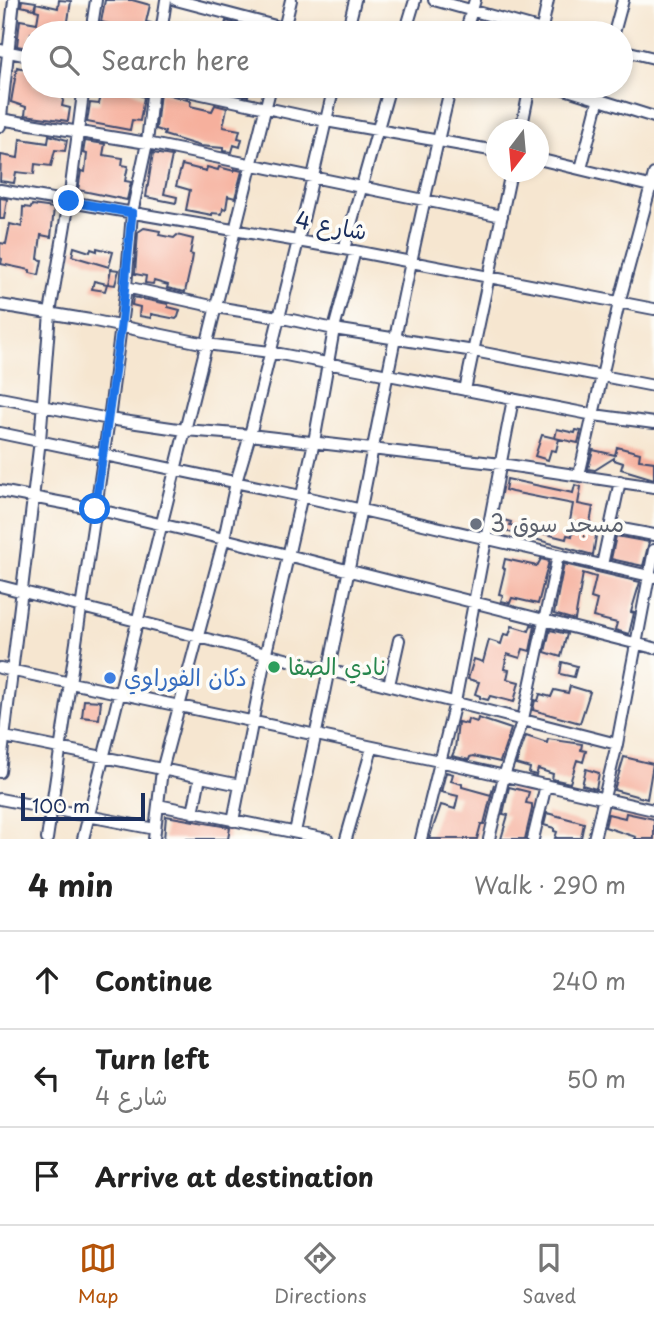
<!DOCTYPE html>
<meta charset="utf-8">
<style>
body{margin:0;font-family:"Playpen Sans","Playpen Sans Arabic",sans-serif;background:#f2f2f2;color:#222}
.compass{position:absolute;left:486px;top:119px;width:63px;height:63px;border-radius:50%;background:#fff;box-shadow:0 4px 10px #0003;rotate:196deg}
.scale{position:absolute;left:21px;bottom:18px;width:124px;box-sizing:border-box;padding-left:7px;border:4px solid #1b2f5e;border-top:0;font-size:19px;line-height:24px;white-space:nowrap;color:#1b2f5e;-webkit-text-stroke:5px #fdfcf7;paint-order:stroke}
.stop{position:absolute;width:21px;height:21px;margin:-16px;border:5px solid #1a73e8;border-radius:50%;background:#fff}
.stop.end{background:#1a73e8;border-color:#fff;box-shadow:0 2px 7px #0008}
.list{margin:0;padding:0;list-style:none}
h2{display:flex;justify-content:space-between;align-items:center;height:91px;margin:0;padding:0 28px;font-size:30px}
h2 small{font-size:23px;font-weight:400;color:#767676}
.list li{display:grid;grid-template-columns:46px 1fr auto;gap:21px;align-items:center;box-sizing:border-box;height:98px;padding:0 28px;border-top:2px solid #e0e0e0}
.list b{display:block;font-size:26px;white-space:nowrap}
.list p{margin:0;font-size:23px;white-space:nowrap;color:#767676}
.list em{font-size:23px;font-style:normal;color:#767676}
.icon{flex:none;width:38px;height:38px;fill:none;stroke:currentColor;stroke-width:2;stroke-linecap:round;stroke-linejoin:round}
.map{position:relative;flex:none;width:654px;height:839px;overflow:hidden}
.search{position:absolute;background:#fff;box-shadow:0 4px 10px #0003;left:21px;right:21px;top:21px;height:77px;display:flex;align-items:center;gap:18px;box-sizing:border-box;padding:0 24px;border-radius:38px;color:#767676;font-size:26px}
.sheet{height:385px;background:#fff}
nav{display:flex;justify-content:space-around;align-items:center;box-sizing:border-box;height:98px;border-top:2px solid #e0e0e0;background:#fff;font-size:19px;color:#767676}
nav a{display:grid;justify-items:center;gap:4px}
nav .on{color:#b45309}
.map>svg:first-child{display:block}
.building{fill:#f6b09d}
.lines{fill:none;stroke-linecap:round;stroke-linejoin:round}
.minor-casing{stroke:#3c4a6f;stroke-width:14}
.minor{stroke:#fff;stroke-width:10}
.route{stroke:#1a73e8;stroke-width:9}
.worship-dot{fill:#6b7280;stroke:#fdfcf7;stroke-width:2.5}
.leisure-dot{fill:#2e9e5b;stroke:#fdfcf7;stroke-width:2.5}
.shop-dot{fill:#3f7fe0;stroke:#fdfcf7;stroke-width:2.5}
.labels{text-anchor:middle;stroke-width:7;stroke-linejoin:round;paint-order:stroke}
.street-label{font-size:23px;fill:#1b2f5e;stroke:#fdfcf7}
.worship-label{font-size:23px;fill:#5b616d;stroke:#fdfcf7;text-anchor:start}
.leisure-label{font-size:23px;fill:#27864d;stroke:#fdfcf7;text-anchor:start}
.shop-label{font-size:23px;fill:#366cbe;stroke:#fdfcf7;text-anchor:start}
</style>
<div class="map">
<svg width="654" height="839" viewBox="0 0 654 839">
<rect width="100%" height="100%" fill="#fdfcf7"/>
<filter id="ink" filterUnits="userSpaceOnUse"><feTurbulence type="fractalNoise" baseFrequency=".0143" numOctaves="2"/><feDisplacementMap in="SourceGraphic" scale="14" xChannelSelector="R" yChannelSelector="G"/><feConvolveMatrix kernelMatrix="1 2 1 2 8 2 1 2 1" color-interpolation-filters="sRGB"/></filter>
<filter id="wash" filterUnits="userSpaceOnUse"><feTurbulence type="fractalNoise" baseFrequency=".00686" numOctaves="4" result="noise"/><feDisplacementMap in="SourceGraphic" scale="28" xChannelSelector="R" yChannelSelector="G"/><feGaussianBlur stdDeviation="1.57" result="paint"/><feColorMatrix in="noise" values="0 0 0 0 0 0 0 0 0 0 0 0 0 0 0 0 0 1.4 0 .05"/><feComposite in="paint" operator="in"/></filter>
<g filter="url(#wash)">
<rect width="100%" height="100%" fill="#f6e6d0"/>
<g id="blocks">
<path class="building" d="M22,0L36,2L34,9L21,6Z
M59,0L71,1L67,28L54,25L49,33H31L28,48L17,46L20,20L37,23L39,11L35,10L36,3L58,8Z
M105,0H132L150,5L146,22L151,23L149,33H110L113,25L101,22Z
M226,21L237,24L235,33H223Z
M26,64L32,65L33,86L60,91L59,95L64,96L62,106L70,108L68,121L25,115L26,107L11,102L17,67L25,69Z
M103,86L130,91L144,97L140,121L132,120L130,130L87,122L90,103L99,104Z
M222,86H250L248,96L222,89Z
M160,92L191,101L190,106L212,111L215,105L227,108L223,127L240,130L238,138L242,139L240,147L234,145L232,152L223,151V148L200,146L164,135L165,132L156,129Z
M49,135L67,140L65,151L55,150L51,166L35,164L34,174L16,172L14,183L0,181L1,155L18,158L20,139L48,143Z
M85,141L105,144L103,155L123,158L122,165L128,166L125,181L131,182L127,200L78,190L81,171L85,172L87,154L83,153Z
M153,153L172,156L164,194L177,197L176,203L146,197Z
M182,165L206,171L207,167L218,170L219,167L234,171V169L242,171L235,198L228,196L226,209L223,208L222,214L212,213V215L186,210L190,190L176,186Z
M0,198L7,199L4,219H0Z
M32,205L54,208L51,237L41,235L38,259L42,260L39,275L30,273V270L1,264L2,259L0,258V243L6,244L10,224L22,227L23,207L31,208Z
M144,228L160,231L159,235L174,238L177,235L193,239L190,254L193,255L192,261L185,292L167,288L168,285L154,281L153,284L145,283L146,276L135,274L138,232Z
M74,247L90,252L91,249L97,251V248L113,252L109,267L72,256Z
M111,269L119,270L115,285L108,284Z
M94,281L107,284L105,291L92,289Z
M133,297L168,304V307L180,310L178,317L176,319L151,314V318L139,316L140,307L132,305Z
M557,429L575,433L576,430L581,431L578,443L555,438Z
M542,435L559,439L556,451L551,450L548,460L535,456Z
M617,447L640,453L639,460L654,462V479L621,469L623,463L614,460V458L595,470L588,469L593,450L615,455Z
M507,479L573,493L575,485L581,487L578,504L593,507L589,528L597,530L593,555L502,530L504,520L511,522L510,525L566,539L567,535L572,536L574,521H570L573,504L512,492L505,490Z
M616,536L649,542L643,566L611,559Z
M505,559L537,566L541,559L549,561L538,604L512,598L510,603L501,601L503,595L499,594L505,569L503,568Z
M564,564L640,582L631,612L634,613L629,634L615,630L617,623L593,617L597,600L591,598L596,577L583,573L575,620L554,614Z
M531,625L535,626L530,651L523,649L520,658L507,654L504,669L509,670L507,679L519,682L514,702L490,696L488,700L480,698V696L475,694L479,682L468,679L474,659L483,662L489,640L501,644L504,634L509,635L512,626L529,631Z
M550,630L567,634L561,657L545,652Z
M562,662L577,666L574,677L560,674Z
M570,686L590,692L580,723L533,710L535,700L538,701L540,694L551,697L554,690L568,693Z
M84,700L101,701L99,719L82,717Z
M478,718L511,729L500,762L473,756L470,757L469,760L452,756L455,749L458,722L467,724L468,719L477,722Z
M526,736L547,743L548,739L582,744L581,750L586,751L583,762L577,760L570,783L552,779L553,774L538,769L536,775L529,773L530,768L516,764Z
M624,757L653,764L647,799L614,790Z
M586,769L599,773L596,789L582,785Z
M446,772L453,774L451,781L462,784V787L491,795L494,784L484,824H481L477,839H429L441,805L455,809L458,796L441,792Z
M509,787L529,792L526,803L532,804V809L525,839H501L508,815L503,814Z
M547,813L584,823L581,838H555L557,832L554,831V828L544,825Z
M626,813L654,819V839H635L636,837L605,827L608,814L625,818Z
M166,816L228,827L230,828L228,839H164Z"/>
</g>
</g>
<g filter="url(#ink)">
<use href="#blocks" fill-opacity="0" stroke="#3c4a6f" stroke-width="2"/>
<g class="lines">
<g class="minor-casing">
<path id="minor" d="M176,0L302,33
M434,0L553,33
M91,33L96,0
M161,33L166,0
M283,33L291,0
M347,33L355,0
M405,33L415,0
M465,33L475,0
M541,33L548,0
M614,33L623,0
M0,50L33,57
M621,50L654,58
M165,86L326,121L496,151
M505,86L529,92
M555,86L654,117
M0,119L147,143L502,216
M0,126L14,0
M521,130L530,86
M538,159L654,187
M581,169L602,86
M0,190L344,249L654,309
M344,249L390,86
M126,287L216,307L278,317L334,329L474,351L654,386
M0,305L90,320L206,344L270,352L594,415L654,423
M465,390L511,172
M0,398L109,419L185,430L250,435L501,464L654,487
M0,433L301,496L654,577
M579,475L619,303L654,174
M0,491L95,509L224,539L654,648
M611,527L654,535
M602,565L620,481
M0,586L617,744
M0,668L439,761L654,810
M389,685L399,640
M0,736L240,785
M0,772L40,440L50,313L69,201L84,86
M0,799L155,829
M158,805L327,839
M193,813L200,777
M233,821L266,653L314,442L334,329L355,251
M295,832C349,584 391,333 451,86
M47,839L109,419L126,287L132,213L147,143L153,86
M83,839L271,86
M154,839L162,770L224,539L236,482L250,435L298,241L334,86
M346,839L372,748
M421,839L455,702L513,399
M489,839L504,776L523,719L558,556
M533,839L546,785
M594,839L617,744L654,550"/>
</g>
<use href="#minor" class="minor"/>
</g>
</g>
<g class="lines" filter="url(#ink)">
<path class="route" d="M69,201L132,213L121,326L95,509"/>
</g>
<circle class="worship-dot" cx="476" cy="524" r="7"/>
<circle class="leisure-dot" cx="274" cy="667" r="7"/>
<circle class="shop-dot" cx="110" cy="678" r="7"/>
<g class="labels">
<g class="street-label">
<text transform="translate(331 226) rotate(10)" y="8">شارع 4</text>
</g>
<g class="worship-label">
<text x="490" y="532">مسجد سوق 3</text>
</g>
<g class="leisure-label">
<text x="288" y="675">نادي الصفا</text>
</g>
<g class="shop-label">
<text x="124" y="686">دكان الفوراوي</text>
</g>
</g>
</svg>
<svg class="compass" viewBox="-18 -18 36 36"><path d="M0-13l5 13h-10z" fill="#e53935"/><path d="M0 13l5-13h-10z" fill="#767676"/></svg>
<div class="scale">100 m</div>
<div class="stop" style="left:95px;top:509px"></div>
<div class="stop end" style="left:69px;top:201px"></div>
<div class="search"><svg class="icon" aria-label="search" viewBox="0 0 24 24"><circle cx="10" cy="10" r="6"/><path d="M15 15l6 6"/></svg>Search here</div>
</div>
<section class="sheet">
<h2>4 min<small>Walk · 290 m</small></h2>
<ul class="list">
<li><svg class="icon" aria-label="ahead" viewBox="0 0 24 24"><path d="M12 20V5M6 11l6-6 6 6"/></svg><div><b>Continue</b></div><em>240 m</em></li>
<li><svg class="icon" aria-label="left" viewBox="0 0 24 24"><path d="M17 20v-9H6M10 6l-5 5 5 5"/></svg><div><b>Turn left</b><p>شارع 4</p></div><em>50 m</em></li>
<li><svg class="icon" aria-label="arrive" viewBox="0 0 24 24"><path d="M6 21V4h12l-3 4 3 4H6"/></svg><div><b>Arrive at destination</b></div></li>
</ul>
</section>
<nav>
<a class="on"><svg class="icon" aria-label="map" viewBox="0 0 24 24"><path d="M3 6l6-2 6 2 6-2v14l-6 2-6-2-6 2zM9 4v14M15 6v14"/></svg>Map</a>
<a><svg class="icon" aria-label="directions" viewBox="0 0 24 24"><path d="M12 3l9 9-9 9-9-9zM9 14v-3h6M13 9l2 2-2 2"/></svg>Directions</a>
<a><svg class="icon" aria-label="saved" viewBox="0 0 24 24"><path d="M7 4h10v16l-5-4-5 4z"/></svg>Saved</a>
</nav>
